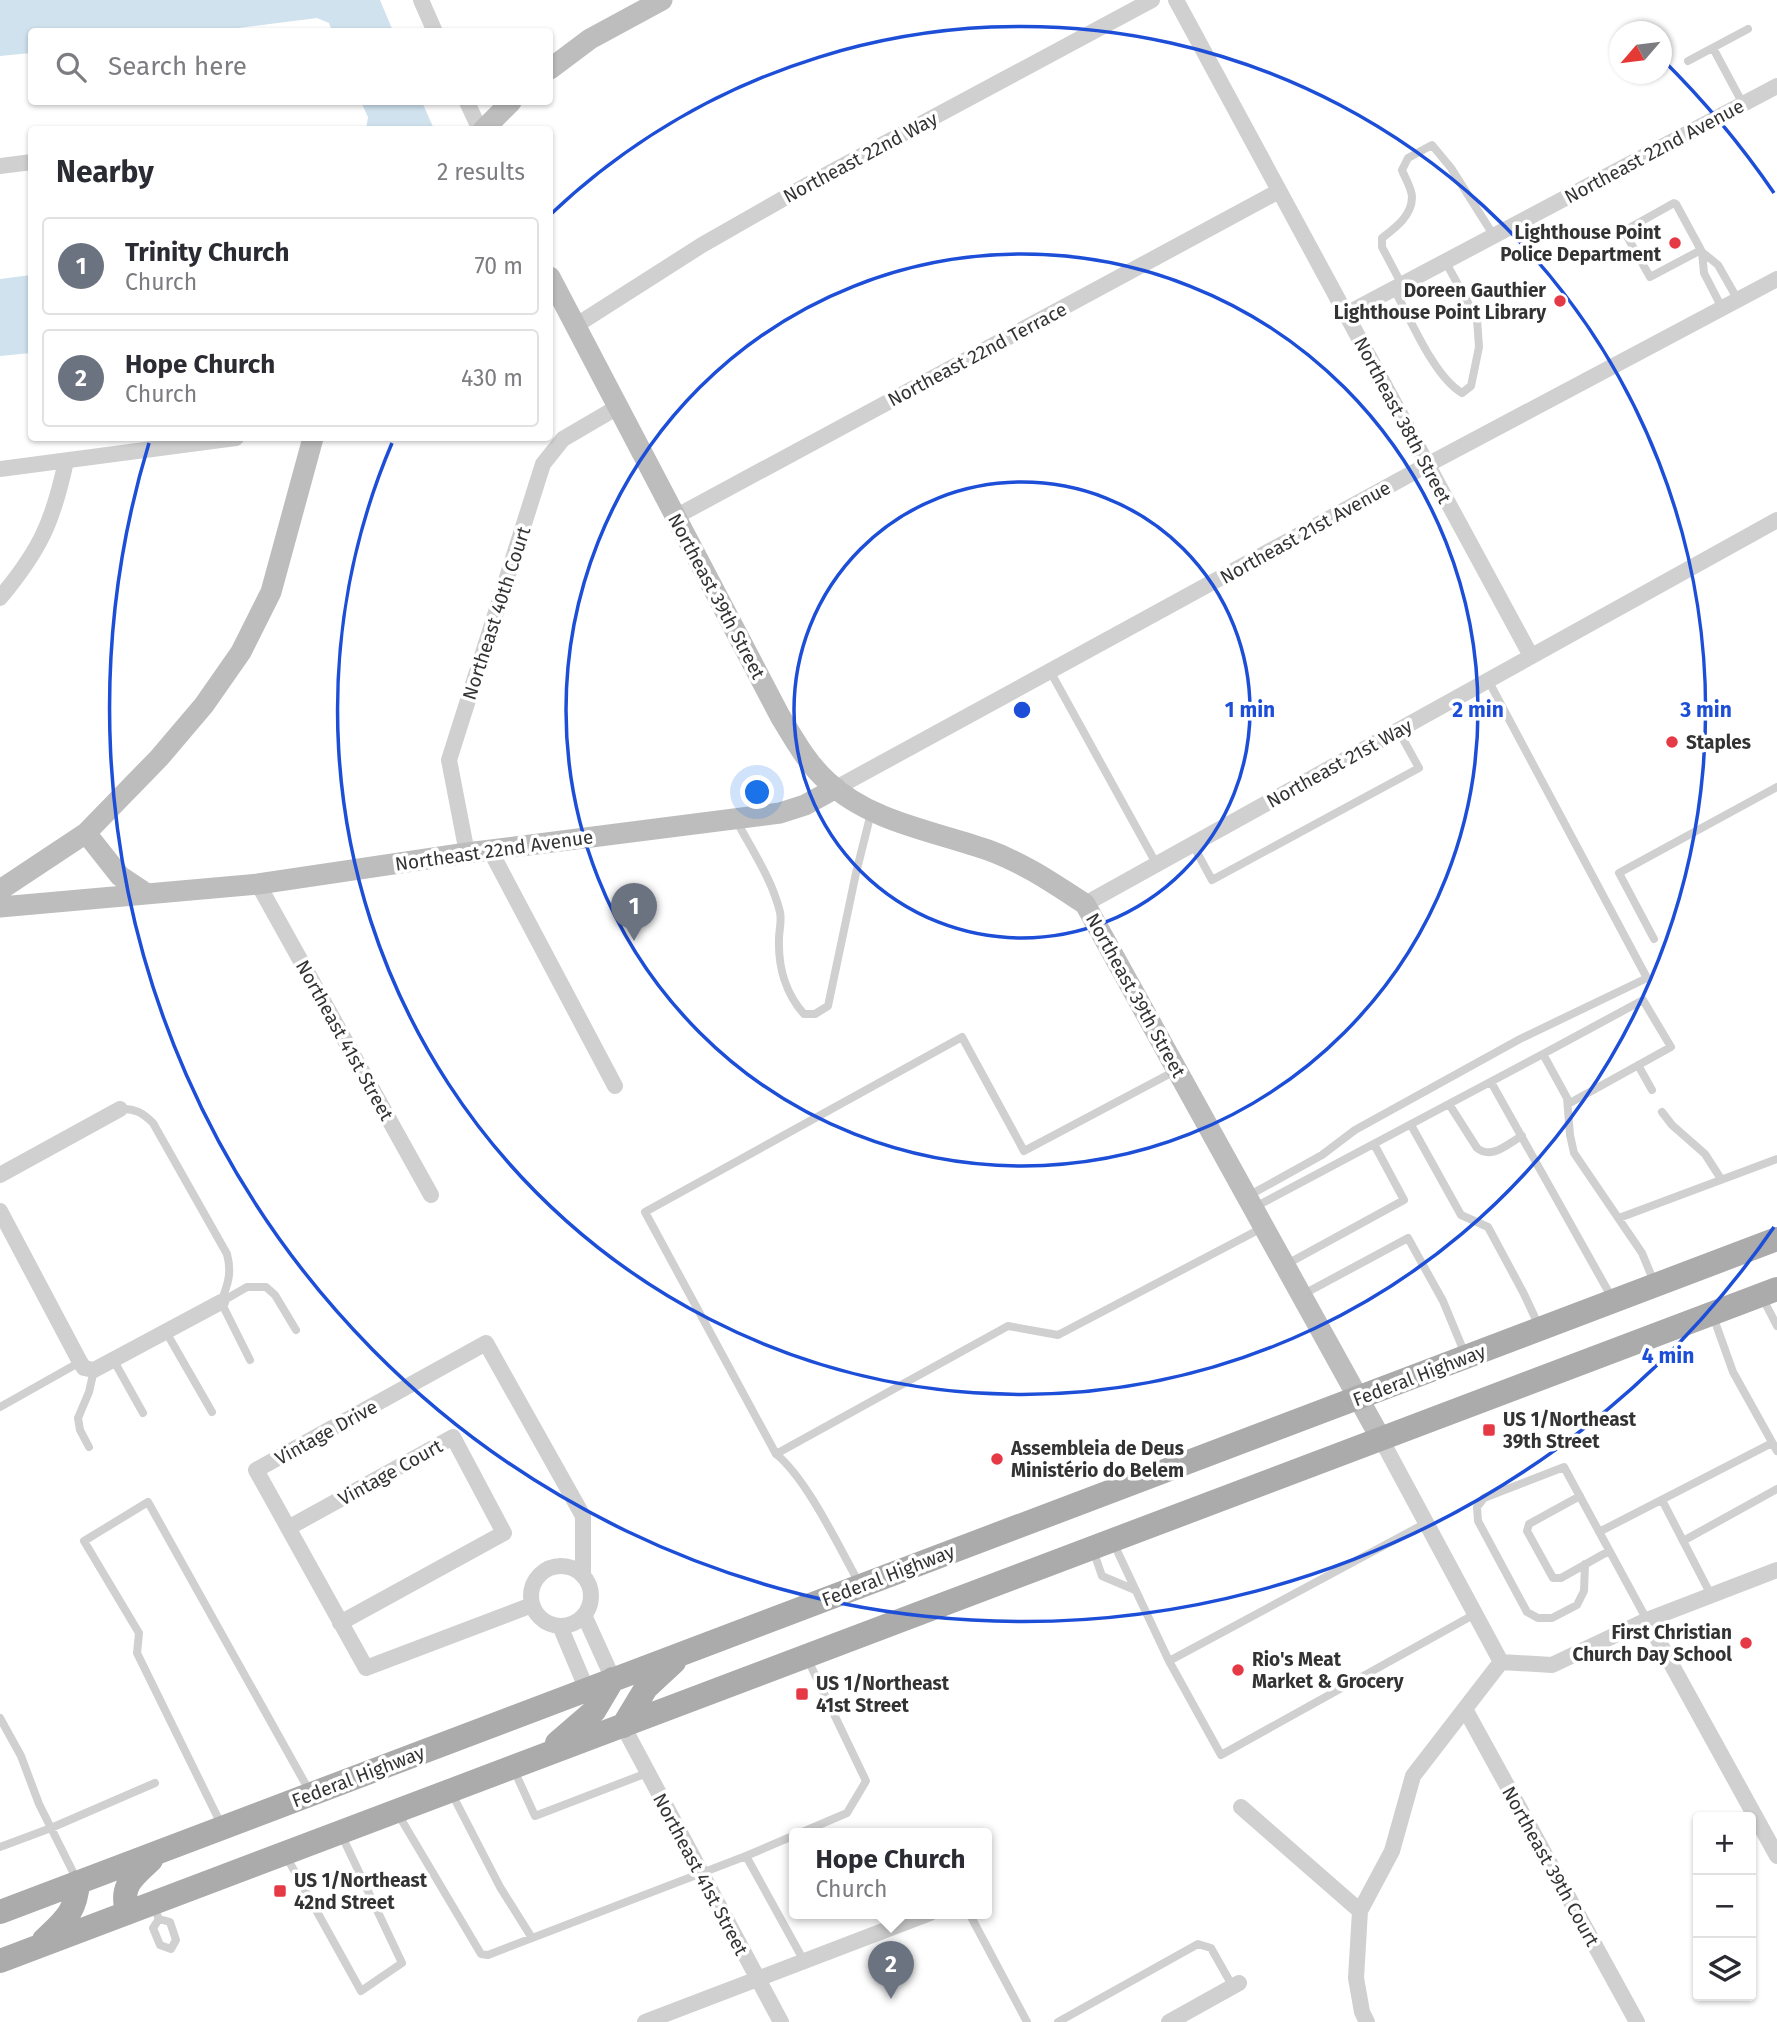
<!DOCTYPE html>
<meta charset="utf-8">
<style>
body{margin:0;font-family:"Fira Sans",sans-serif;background:#f7f7f7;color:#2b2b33}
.controls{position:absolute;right:21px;bottom:21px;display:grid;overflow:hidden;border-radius:7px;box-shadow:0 2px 5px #0004}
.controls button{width:63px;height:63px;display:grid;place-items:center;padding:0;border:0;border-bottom:2px solid #e1e1e2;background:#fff;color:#2b2b33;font:35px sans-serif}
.compass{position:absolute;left:1609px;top:21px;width:63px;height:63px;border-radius:50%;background:#fff;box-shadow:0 2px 5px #0004;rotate:242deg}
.you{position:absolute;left:758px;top:793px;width:24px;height:24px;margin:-18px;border:5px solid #fff;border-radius:50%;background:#1a73e8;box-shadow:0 0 0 10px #1a73e833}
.badge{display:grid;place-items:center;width:46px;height:46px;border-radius:50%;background:#0b8043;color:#fff;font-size:23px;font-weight:700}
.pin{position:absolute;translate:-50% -58px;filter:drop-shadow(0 2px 4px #0008)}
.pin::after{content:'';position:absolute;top:37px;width:24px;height:21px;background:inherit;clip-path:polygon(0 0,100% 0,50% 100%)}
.popup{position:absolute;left:789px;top:1828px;width:203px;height:91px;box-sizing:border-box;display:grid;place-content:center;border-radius:7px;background:#fff;filter:drop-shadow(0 2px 5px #0005);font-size:23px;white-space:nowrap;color:#7c7c81}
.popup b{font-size:26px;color:#2b2b33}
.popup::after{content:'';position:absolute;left:50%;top:100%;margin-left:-14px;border:14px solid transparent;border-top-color:#fff}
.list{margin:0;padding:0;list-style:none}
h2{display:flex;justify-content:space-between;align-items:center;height:91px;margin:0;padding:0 28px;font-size:30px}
h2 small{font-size:23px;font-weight:400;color:#7c7c81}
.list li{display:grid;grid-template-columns:46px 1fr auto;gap:21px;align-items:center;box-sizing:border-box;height:98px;margin:0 14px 14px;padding:0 14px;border:2px solid #e1e1e2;border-radius:7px}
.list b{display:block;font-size:26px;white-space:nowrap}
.list p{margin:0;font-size:23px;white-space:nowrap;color:#7c7c81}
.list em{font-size:23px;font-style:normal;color:#7c7c81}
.icon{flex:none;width:38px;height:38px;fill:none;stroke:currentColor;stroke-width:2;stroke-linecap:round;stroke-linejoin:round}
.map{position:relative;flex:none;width:1777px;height:2022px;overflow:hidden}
.search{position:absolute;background:#fff;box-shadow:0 2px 5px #0004;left:28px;top:28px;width:525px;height:77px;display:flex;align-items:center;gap:18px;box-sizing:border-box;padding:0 24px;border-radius:7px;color:#7c7c81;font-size:26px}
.panel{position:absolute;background:#fff;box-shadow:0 2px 5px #0004;left:28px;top:126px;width:525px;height:315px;border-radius:7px}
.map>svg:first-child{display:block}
.water{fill:#cfe2ee}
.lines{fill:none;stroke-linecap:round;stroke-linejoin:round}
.lane{stroke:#d0d0d0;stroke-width:8}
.street{stroke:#d0d0d0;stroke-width:16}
.secondary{stroke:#bdbdbd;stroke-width:21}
.primary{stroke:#ababab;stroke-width:24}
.ring{fill:none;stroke:#1d4ed8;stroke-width:3.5}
.poi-dot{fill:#e63946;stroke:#fff;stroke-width:2.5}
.labels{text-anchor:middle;stroke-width:7;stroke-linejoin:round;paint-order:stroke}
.street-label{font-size:19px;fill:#333;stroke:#fff}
.poi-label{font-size:19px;font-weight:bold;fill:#333;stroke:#fff;text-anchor:start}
.centre{fill:#1d4ed8;stroke:#fff;stroke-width:3.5}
.ring-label{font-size:21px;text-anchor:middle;font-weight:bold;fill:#1d4ed8;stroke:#fff;stroke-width:7;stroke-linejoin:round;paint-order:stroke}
</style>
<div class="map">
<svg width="1777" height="2022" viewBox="0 0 1777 2022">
<rect width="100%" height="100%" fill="#fff"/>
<path class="water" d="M0,0H380L393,31H332L329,23L317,18L207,32H32L31,53L0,56Z
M361,102H422L434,129H366L368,117Z
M31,275V353L0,356V279Z"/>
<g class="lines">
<path class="lane" d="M1713,48L1743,104
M1688,61L1748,29
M1701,250L1650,277L1624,231L1674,203L1676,204L1701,250L1702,252
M1402,285L1382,247V238C1395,228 1412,216 1412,197C1412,189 1405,178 1402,170L1408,158L1432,145L1451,168L1494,236
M1394,289C1410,318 1434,377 1462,393L1471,386L1479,347L1477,319L1445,261
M1722,308L1704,273L1702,252L1718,265L1738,300
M1050,671L1157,865
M736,820C752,850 772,879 780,912C782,921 779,930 779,939C778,967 786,994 804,1014H815L828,1006L856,873L871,813
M1193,845L1212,880L1419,768L1398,730
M1654,939L1619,873L1777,787
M1638,1065L1652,1090
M1175,1071L1024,1151L962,1037L645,1212L776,1454L1008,1326L1058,1335L1262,1228
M1491,1082L1612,1298
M1449,1104L1477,1148C1492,1160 1507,1144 1522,1136
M1568,1104L1671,1047L1643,1000L1543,1054L1567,1098L1570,1135L1574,1153L1642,1253L1654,1282
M120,1109C135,1108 143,1113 153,1123L227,1254C232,1273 228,1284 221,1302L250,1360
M1662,1112L1672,1125L1705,1154L1721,1179
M1411,1125L1461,1215L1488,1227L1523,1292L1539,1326
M1248,1196L1322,1155L1355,1130L1520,1039L1647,978L1488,680
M1255,1207L1543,1054
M1619,1218L1777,1159
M1287,1264L1404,1200L1374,1144
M1302,1295L1408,1238L1443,1301L1465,1354
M1762,1297L1777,1326
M221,1302L247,1287H266L275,1295L296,1330
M1713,1316L1733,1372L1777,1451
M166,1332L212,1412
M114,1361L143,1413
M0,1407L80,1362
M89,1447L80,1430L78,1418L89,1392L94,1370
M776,1454C807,1479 839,1547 859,1583
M1580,1496L1529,1524L1527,1531L1553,1578H1561L1609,1551
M1662,1500L1711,1595
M1599,1532L1772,1443
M1683,1541L1777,1489
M1113,1542L1169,1661L1221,1755L1475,1614
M1093,1550L1102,1576L1135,1590
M1585,1564L1584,1591L1577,1605L1552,1618H1538L1527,1612L1478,1521L1477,1507L1484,1498L1564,1467L1647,1620
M1169,1661L1426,1523
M0,1718L21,1756L39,1804L77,1880
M514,1770L535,1816L647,1773
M452,1794L500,1887L532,1938
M398,1814L481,1954L488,1955L746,1856L804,1961
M221,1824L137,1653L139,1633L84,1541L148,1502L310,1792
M800,1833L847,1813L866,1781L807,1658
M0,1847L51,1828L155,1783
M286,1856L361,1991L402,1963L341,1834
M746,1856L795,1835
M153,1906L159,1919L170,1922L176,1940L171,1949L160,1945L153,1928L159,1919
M969,1913L1027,2022
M1058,2022L1198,1944L1211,1948L1233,1987"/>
<path class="street" d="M421,0L435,32
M1176,0L1531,656
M467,102L480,130
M0,166L32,162
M1346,314L1777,86
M575,326L702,245L809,184L1152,0
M0,469L236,438
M675,517L1279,191
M0,598C40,550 53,522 66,461
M836,788L1427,465L1777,279
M490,850L615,1086
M467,853L449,760L543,464L563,439L616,408
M258,884L431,1195
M1085,904L1777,520
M0,1175L120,1109
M0,1211L80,1362L84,1368L94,1370L221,1302
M1381,1439L1501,1662
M288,1528L453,1437L504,1533L340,1623
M531 1596a30 30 0 1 1 60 0a30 30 0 1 1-60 0Z
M532,1605L366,1668L256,1470L486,1343L583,1516V1576
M584,1615L613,1679
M1647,1620L1777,1856
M560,1626L587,1690
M1501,1662L1552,1665L1647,1620L1777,1570
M1465,1709L1637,2022
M623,1726L781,2022
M1241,1807L1360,1911
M645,2022L930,1913
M1169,2022L1239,1983
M1367,2022L1362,2012L1356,1978L1360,1911L1392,1851L1413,1776L1501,1662"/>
<path class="secondary" d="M550,69L590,39L662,0
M483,130L511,102
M550,277L780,716C794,739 807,763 827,781C870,822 934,831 988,850C1024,863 1054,884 1085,904L1381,1439
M86,833L120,876L147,894
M0,890L86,833L159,758L204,705L241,652L271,592L313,438
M0,907L258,884L467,853L780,813L805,805L836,788"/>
<path class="primary" d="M623,1726L646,1688L674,1662
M557,1743L594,1711L613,1679
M0,1912L1777,1239
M127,1913C120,1885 132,1878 151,1860
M44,1940C65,1920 76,1912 78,1882
M0,1961L1777,1289"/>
</g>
<g class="ring">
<circle cx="1022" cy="710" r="228"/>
<circle cx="1022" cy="710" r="456"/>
<path d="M551 214A684 684 0 1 1 392 443"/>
<path d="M1774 1227A913 913 0 0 1 149 443M1662 59A913 913 0 0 1 1774 193"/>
</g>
<g class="poi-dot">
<circle cx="1675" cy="243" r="7"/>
<circle cx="1560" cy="301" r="7"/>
<circle cx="1672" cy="742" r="7"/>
<rect x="1482" y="1423" width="14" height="14" rx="3.5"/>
<circle cx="997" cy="1459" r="7"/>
<circle cx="1746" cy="1643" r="7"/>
<circle cx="1238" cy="1670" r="7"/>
<rect x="795" y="1687" width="14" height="14" rx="3.5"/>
<rect x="273" y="1884" width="14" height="14" rx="3.5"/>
</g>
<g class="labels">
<g class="street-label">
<text transform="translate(1654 151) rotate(-28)" y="7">Northeast 22nd Avenue</text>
<text transform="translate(860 157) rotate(-28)" y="7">Northeast 22nd Way</text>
<text transform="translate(977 354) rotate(-28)" y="7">Northeast 22nd Terrace</text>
<text transform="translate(1403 420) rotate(62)" y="7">Northeast 38th Street</text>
<text transform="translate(1305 532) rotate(-29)" y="7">Northeast 21st Avenue</text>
<text transform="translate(717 596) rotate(62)" y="7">Northeast 39th Street</text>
<text transform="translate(496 613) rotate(-72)" y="7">Northeast 40th Court</text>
<text transform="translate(1339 763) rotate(-29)" y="7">Northeast 21st Way</text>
<text transform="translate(494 850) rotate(-8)" y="7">Northeast 22nd Avenue</text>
<text transform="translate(1136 995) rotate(61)" y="7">Northeast 39th Street</text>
<text transform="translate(345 1040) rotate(61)" y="7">Northeast 41st Street</text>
<text transform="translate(1419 1375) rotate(-21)" y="7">Federal Highway</text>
<text transform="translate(326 1432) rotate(-29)" y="7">Vintage Drive</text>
<text transform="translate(390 1472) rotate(-29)" y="7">Vintage Court</text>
<text transform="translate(888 1575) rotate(-21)" y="7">Federal Highway</text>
<text transform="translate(358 1776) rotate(-21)" y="7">Federal Highway</text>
<text transform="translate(1551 1866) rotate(61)" y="7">Northeast 39th Court</text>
<text transform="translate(701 1874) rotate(62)" y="7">Northeast 41st Street</text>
</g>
<g class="poi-label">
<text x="1661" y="239" text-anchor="end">Lighthouse Point<tspan x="1661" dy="22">Police Department</tspan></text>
<text x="1546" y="297" text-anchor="end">Doreen Gauthier<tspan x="1546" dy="22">Lighthouse Point Library</tspan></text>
<text x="1686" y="749">Staples</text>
<text x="1503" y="1426">US 1/Northeast<tspan x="1503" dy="22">39th Street</tspan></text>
<text x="1011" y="1455">Assembleia de Deus<tspan x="1011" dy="22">Ministério do Belem</tspan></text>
<text x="1732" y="1639" text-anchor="end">First Christian<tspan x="1732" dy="22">Church Day School</tspan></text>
<text x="1252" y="1666">Rio's Meat<tspan x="1252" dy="22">Market &amp; Grocery</tspan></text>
<text x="816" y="1690">US 1/Northeast<tspan x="816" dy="22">41st Street</tspan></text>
<text x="294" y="1887">US 1/Northeast<tspan x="294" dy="22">42nd Street</tspan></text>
</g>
</g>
<circle cx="1022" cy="710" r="10" class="centre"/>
<g class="ring-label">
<text x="1250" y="717">1 min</text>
<text x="1478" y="717">2 min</text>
<text x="1706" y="717">3 min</text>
<text x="1668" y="1363">4 min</text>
</g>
</svg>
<div class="controls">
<button>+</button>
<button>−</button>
<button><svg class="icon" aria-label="layers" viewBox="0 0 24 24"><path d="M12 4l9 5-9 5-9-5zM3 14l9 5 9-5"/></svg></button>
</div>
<svg class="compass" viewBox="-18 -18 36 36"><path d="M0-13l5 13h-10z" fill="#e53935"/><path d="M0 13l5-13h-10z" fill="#7c7c81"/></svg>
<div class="you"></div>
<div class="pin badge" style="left:634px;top:941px;background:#6b7280">1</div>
<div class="pin badge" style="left:891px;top:1999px;background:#6b7280">2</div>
<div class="popup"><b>Hope Church</b>Church</div>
<div class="search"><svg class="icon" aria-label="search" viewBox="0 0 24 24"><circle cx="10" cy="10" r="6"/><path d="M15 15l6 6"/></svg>Search here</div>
<section class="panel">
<h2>Nearby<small>2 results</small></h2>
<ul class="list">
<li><span class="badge" style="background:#6b7280">1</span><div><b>Trinity Church</b><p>Church</p></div><em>70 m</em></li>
<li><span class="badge" style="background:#6b7280">2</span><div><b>Hope Church</b><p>Church</p></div><em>430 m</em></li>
</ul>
</section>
</div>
